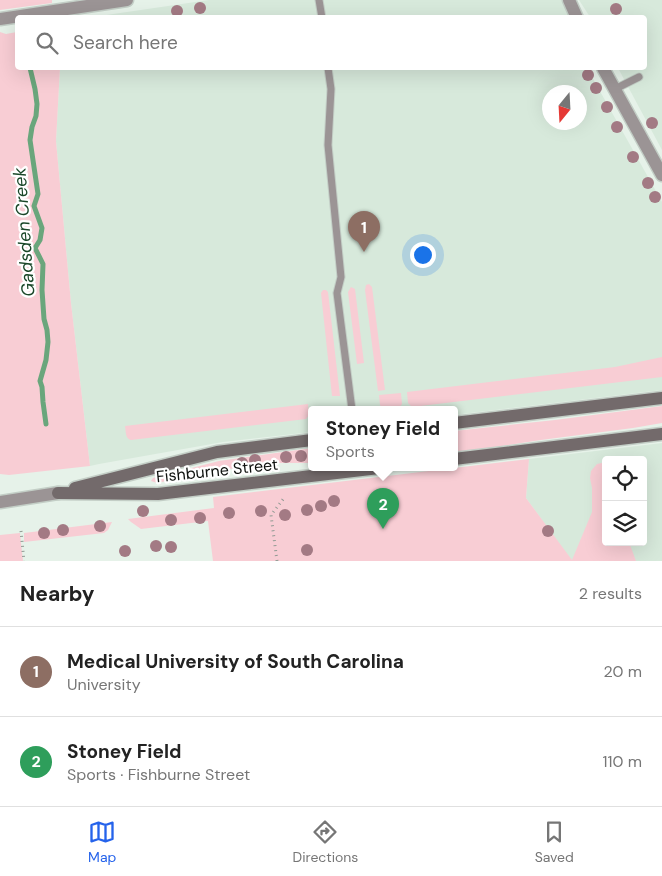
<!DOCTYPE html>
<meta charset="utf-8">
<style>
body{margin:0;font-family:"DM Sans",sans-serif;background:#f2f2f2;color:#222}
.controls{position:absolute;right:15px;bottom:15px;display:grid;overflow:hidden;border-radius:5px;box-shadow:0 5px 20px #0002}
.controls button{width:45px;height:45px;display:grid;place-items:center;padding:0;border:0;border-bottom:1px solid #e0e0e0;background:#fff;color:#222;font:25px sans-serif}
.compass{position:absolute;left:542px;top:85px;width:45px;height:45px;border-radius:50%;background:#fff;box-shadow:0 5px 20px #0002;rotate:198deg}
.you{position:absolute;left:422px;top:254px;width:18px;height:18px;margin:-12px;border:4px solid #fff;border-radius:50%;background:#1a73e8;box-shadow:0 0 0 8px #1a73e833}
.badge{display:grid;place-items:center;width:32px;height:32px;border-radius:50%;background:#2563eb;color:#fff;font-size:16px;font-weight:700}
.pin{position:absolute;translate:-50% -41px;filter:drop-shadow(0 1px 2px #0008)}
.pin::after{content:'';position:absolute;top:26px;width:18px;height:15px;background:inherit;clip-path:polygon(0 0,100% 0,50% 100%)}
.popup{position:absolute;left:308px;top:406px;width:150px;height:65px;box-sizing:border-box;display:grid;place-content:center;border-radius:5px;background:#fff;filter:drop-shadow(0 1px 4px #0005);font-size:16px;white-space:nowrap;color:#767676}
.popup b{font-size:19px;color:#222}
.popup::after{content:'';position:absolute;left:50%;top:100%;margin-left:-10px;border:10px solid transparent;border-top-color:#fff}
.list{margin:0;padding:0;list-style:none}
h2{display:flex;justify-content:space-between;align-items:center;height:65px;margin:0;padding:0 20px;font-size:21px}
h2 small{font-size:16px;font-weight:400;color:#767676}
.list li{display:grid;grid-template-columns:32px 1fr auto;gap:15px;align-items:center;box-sizing:border-box;height:90px;padding:0 20px;border-top:1px solid #e0e0e0}
.list b{display:block;font-size:19px;white-space:nowrap}
.list p{margin:0;font-size:16px;white-space:nowrap;color:#767676}
.list em{font-size:16px;font-style:normal;color:#767676}
.icon{flex:none;width:28px;height:28px;fill:none;stroke:currentColor;stroke-width:2;stroke-linecap:round;stroke-linejoin:round}
.map{position:relative;flex:none;width:662px;height:561px;overflow:hidden}
.search{position:absolute;background:#fff;box-shadow:0 5px 20px #0002;left:15px;right:15px;top:15px;height:55px;display:flex;align-items:center;gap:12px;box-sizing:border-box;padding:0 18px;border-radius:5px;color:#767676;font-size:19px}
.sheet{height:245px;background:#fff}
nav{display:flex;justify-content:space-around;align-items:center;box-sizing:border-box;height:70px;border-top:1px solid #e0e0e0;background:#fff;font-size:14px;color:#767676}
nav a{display:grid;justify-items:center;gap:2px}
nav .on{color:#2563eb}
.map>svg:first-child{display:block}
.built{fill:#d7e9db;fill-rule:evenodd}
.green{fill:#f8cdd4}
.lines{fill:none;stroke-linecap:round;stroke-linejoin:round}
.stream{stroke:#6aa67c;stroke-width:5}
.service-casing{stroke:#c3cec6;stroke-width:9}
.minor-casing{stroke:#c3cec6;stroke-width:15}
.tertiary-casing{stroke:#c3cec6;stroke-width:15}
.secondary-casing{stroke:#c3cec6;stroke-width:15}
.path{stroke:#929b94;stroke-width:3;stroke-dasharray:1 4;stroke-linecap:butt}
.service{stroke:#9b9495;stroke-width:7}
.minor{stroke:#9b9495;stroke-width:12}
.tertiary{stroke:#9b9495;stroke-width:12}
.secondary{stroke:#736a6b;stroke-width:12}
.tree{fill:#a37a84}
.labels{text-anchor:middle;stroke-width:4.5;stroke-linejoin:round;paint-order:stroke}
.street-label{font-size:16px;fill:#0e110e;stroke:#fff}
.water-label{font-size:18px;font-style:italic;fill:#1a4729;stroke:#fff}
</style>
<div class="map">
<svg width="662" height="561" viewBox="0 0 662 561">
<rect width="100%" height="100%" fill="#e6f2e9"/>
<path class="built" d="M209,0H562L569,17L86,18Z
M579,0H662V150L618,68H644V18L590,17Z
M60,68H587L662,202V390L454,415V410H312V432L223,442L99,464L90,466L71,303L56,141ZM550,92H580V122H550Z
M662,443V561H572L526,498L529,459ZM606,460H643V542H606Z"/>
<path class="green" d="M0,0H52V3L0,10Z
M0,32L6,34L17,32L18,68H60L56,141L71,303L90,466L9,475L0,474Z
M369,284L372,287L385,390L378,391L365,290L366,285Z
M351,287L355,289L364,363L357,364L348,292Z
M323,290H326L328,292L340,396H332L321,293Z
M662,357V377L412,407L408,403L407,392L615,367Z
M401,393L402,404L399,408L384,410L380,405L379,395Z
M308,404L309,415L306,419L131,440C125,439 126,431 125,426Z
M662,406V423L633,428L541,440L454,453V431L555,420Z
M312,448V462L309,463H276L258,467L226,469L157,483L151,481L153,478L219,461Z
M529,459L526,498L572,560L592,512V488L590,478L591,471L597,464L606,462V542H629L636,561H213L208,521L141,529L131,522L128,519L214,508L213,497Z
M112,522L108,530L104,533L24,542V533Z
M20,533L23,561H0V535Z"/>
<g class="lines">
<path class="stream" d="M30,68L35,89L37,104L36,116L32,127L30,140L38,194L34,206L42,228L40,240L35,248L43,264L42,290L44,319L47,330L48,342L46,360L40,381L42,387L43,402L46,424"/>
<g class="service-casing">
<path id="service" d="M319,0L322,18
M328,68L331,89L328,145L341,277L337,293L352,410
M615,89L639,77"/>
</g>
<g class="minor-casing">
<path id="minor" d="M569,0L577,18
M0,19L127,0
M603,68L662,175"/>
</g>
<g class="tertiary-casing">
<path id="tertiary" d="M0,502L58,493"/>
</g>
<g class="secondary-casing">
<path id="secondary" d="M454,423L662,398
M454,459L662,434
M75,488L217,452L312,440
M58,493L158,494L379,468"/>
</g>
<path class="path" d="M21,531L24,561
M277,561L271,515L284,498"/>
<use href="#service" class="service"/>
<use href="#minor" class="minor"/>
<use href="#tertiary" class="tertiary"/>
<use href="#secondary" class="secondary"/>
</g>
<g class="tree">
<circle cx="200" cy="8" r="6"/>
<circle cx="616" cy="9" r="6"/>
<circle cx="177" cy="11" r="6"/>
<circle cx="588" cy="75" r="6"/>
<circle cx="596" cy="88" r="6"/>
<circle cx="607" cy="107" r="6"/>
<circle cx="652" cy="123" r="6"/>
<circle cx="617" cy="127" r="6"/>
<circle cx="633" cy="157" r="6"/>
<circle cx="648" cy="183" r="6"/>
<circle cx="655" cy="197" r="6"/>
<circle cx="301" cy="456" r="6"/>
<circle cx="286" cy="457" r="6"/>
<circle cx="255" cy="460" r="6"/>
<circle cx="242" cy="463" r="6"/>
<circle cx="334" cy="501" r="6"/>
<circle cx="321" cy="506" r="6"/>
<circle cx="307" cy="510" r="6"/>
<circle cx="143" cy="511" r="6"/>
<circle cx="261" cy="511" r="6"/>
<circle cx="229" cy="513" r="6"/>
<circle cx="285" cy="515" r="6"/>
<circle cx="200" cy="518" r="6"/>
<circle cx="171" cy="520" r="6"/>
<circle cx="100" cy="526" r="6"/>
<circle cx="63" cy="530" r="6"/>
<circle cx="548" cy="531" r="6"/>
<circle cx="44" cy="533" r="6"/>
<circle cx="156" cy="546" r="6"/>
<circle cx="171" cy="547" r="6"/>
<circle cx="307" cy="550" r="6"/>
<circle cx="125" cy="551" r="6"/>
</g>
<g class="labels">
<g class="street-label">
<text transform="translate(217 470) rotate(-6)" y="6">Fishburne Street</text>
</g>
<g class="water-label">
<text transform="translate(24 232) rotate(-94)" y="6">Gadsden Creek</text>
</g>
</g>
</svg>
<div class="controls">
<button><svg class="icon" aria-label="locate" viewBox="0 0 24 24"><circle cx="12" cy="12" r="6"/><path d="M12 2v4M12 18v4M2 12h4M18 12h4"/></svg></button>
<button><svg class="icon" aria-label="layers" viewBox="0 0 24 24"><path d="M12 4l9 5-9 5-9-5zM3 14l9 5 9-5"/></svg></button>
</div>
<svg class="compass" viewBox="-18 -18 36 36"><path d="M0-13l5 13h-10z" fill="#e53935"/><path d="M0 13l5-13h-10z" fill="#767676"/></svg>
<div class="you"></div>
<div class="pin badge" style="left:364px;top:252px;background:#8d6e63">1</div>
<div class="pin badge" style="left:383px;top:529px;background:#2e9e5b">2</div>
<div class="popup"><b>Stoney Field</b>Sports</div>
<div class="search"><svg class="icon" aria-label="search" viewBox="0 0 24 24"><circle cx="10" cy="10" r="6"/><path d="M15 15l6 6"/></svg>Search here</div>
</div>
<section class="sheet">
<h2>Nearby<small>2 results</small></h2>
<ul class="list">
<li><span class="badge" style="background:#8d6e63">1</span><div><b>Medical University of South Carolina</b><p>University</p></div><em>20 m</em></li>
<li><span class="badge" style="background:#2e9e5b">2</span><div><b>Stoney Field</b><p>Sports · Fishburne Street</p></div><em>110 m</em></li>
</ul>
</section>
<nav>
<a class="on"><svg class="icon" aria-label="map" viewBox="0 0 24 24"><path d="M3 6l6-2 6 2 6-2v14l-6 2-6-2-6 2zM9 4v14M15 6v14"/></svg>Map</a>
<a><svg class="icon" aria-label="directions" viewBox="0 0 24 24"><path d="M12 3l9 9-9 9-9-9zM9 14v-3h6M13 9l2 2-2 2"/></svg>Directions</a>
<a><svg class="icon" aria-label="saved" viewBox="0 0 24 24"><path d="M7 4h10v16l-5-4-5 4z"/></svg>Saved</a>
</nav>
